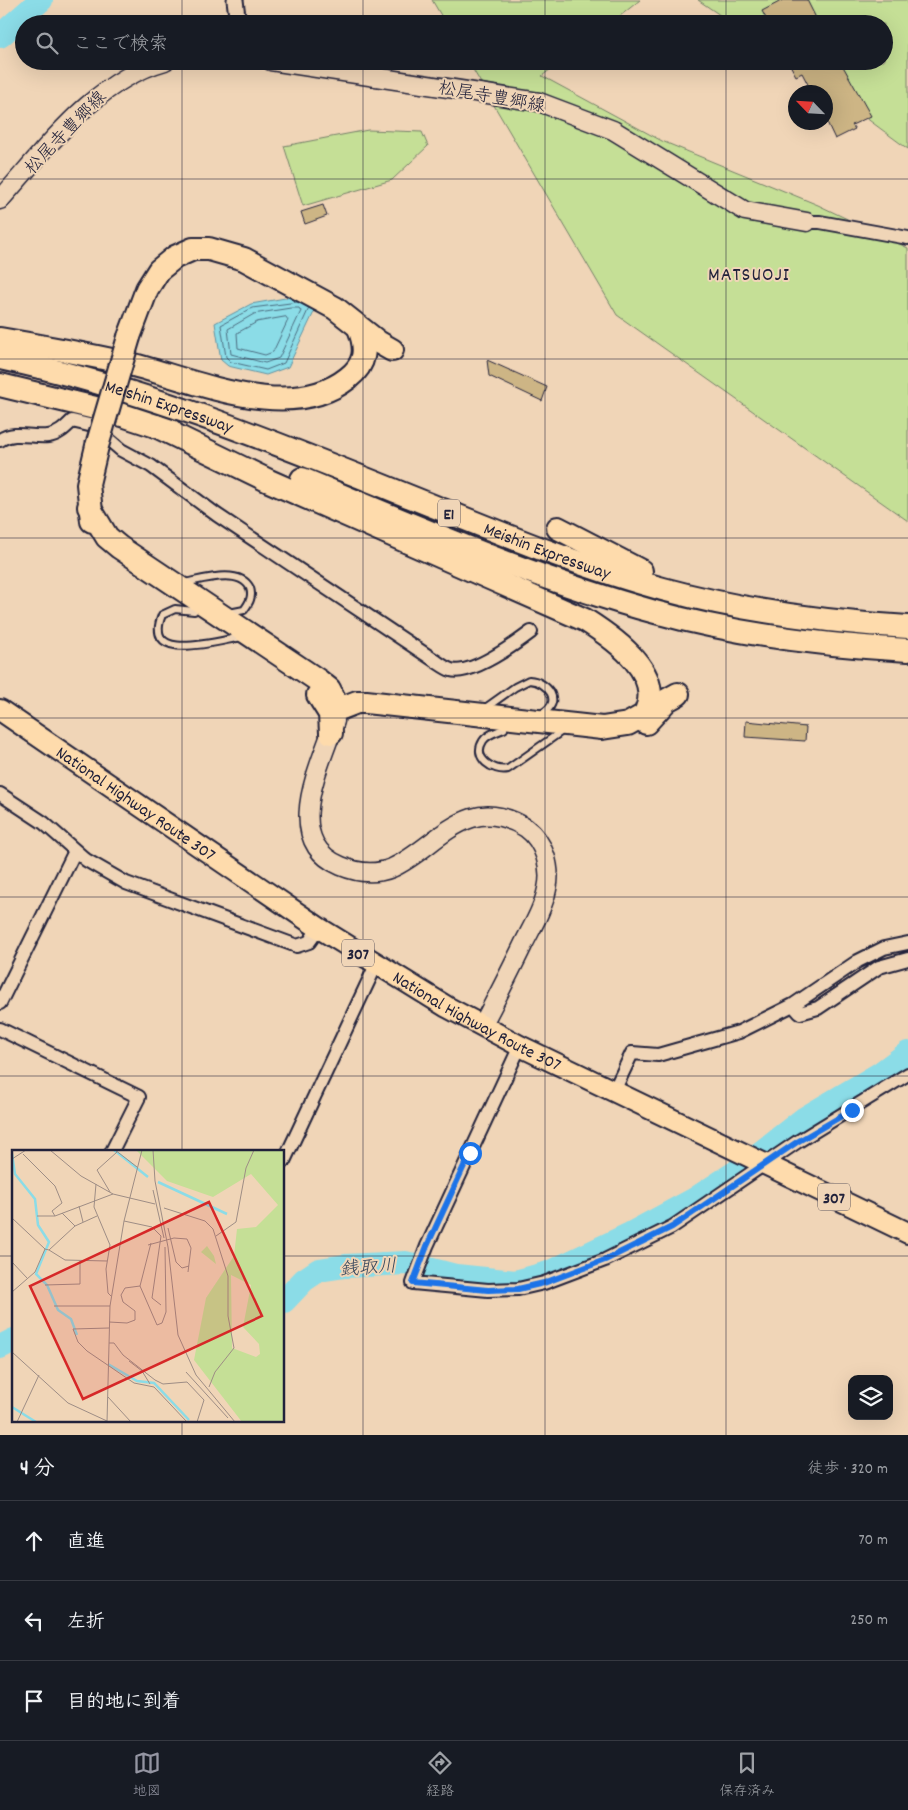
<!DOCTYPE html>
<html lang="ja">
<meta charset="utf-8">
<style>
body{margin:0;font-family:Dekko,"Klee One",sans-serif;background:#20242c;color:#f1f3f6}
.controls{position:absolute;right:15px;bottom:15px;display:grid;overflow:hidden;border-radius:10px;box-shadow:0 5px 20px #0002}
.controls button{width:45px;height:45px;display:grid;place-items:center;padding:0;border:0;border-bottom:1px solid #363941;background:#171b24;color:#f1f3f6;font:25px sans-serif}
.compass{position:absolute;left:788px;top:85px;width:45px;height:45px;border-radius:50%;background:#171b24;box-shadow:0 5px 20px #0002;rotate:295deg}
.stop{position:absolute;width:15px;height:15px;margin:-11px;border:4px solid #1a73e8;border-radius:50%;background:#fff}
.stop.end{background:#1a73e8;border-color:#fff;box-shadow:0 1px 5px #0008}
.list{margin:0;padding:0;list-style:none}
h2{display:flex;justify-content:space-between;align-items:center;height:65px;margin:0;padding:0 20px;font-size:21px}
h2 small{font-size:16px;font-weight:400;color:#9ea1a6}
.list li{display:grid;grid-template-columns:32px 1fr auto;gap:15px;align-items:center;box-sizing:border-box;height:80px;padding:0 20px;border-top:1px solid #363941}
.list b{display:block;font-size:19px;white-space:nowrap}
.list em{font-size:16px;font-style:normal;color:#9ea1a6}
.icon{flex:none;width:28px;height:28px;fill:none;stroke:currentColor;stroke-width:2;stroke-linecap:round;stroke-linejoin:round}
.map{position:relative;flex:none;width:908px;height:1435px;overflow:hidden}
.search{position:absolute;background:#171b24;box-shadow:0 5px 20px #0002;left:15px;right:15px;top:15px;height:55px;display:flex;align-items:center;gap:12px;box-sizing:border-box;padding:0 18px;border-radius:28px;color:#9ea1a6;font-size:19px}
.sheet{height:305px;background:#171b24}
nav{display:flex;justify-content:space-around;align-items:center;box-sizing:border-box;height:70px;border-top:1px solid #363941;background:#171b24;font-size:14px;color:#9ea1a6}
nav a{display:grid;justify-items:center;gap:2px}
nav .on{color:#9495a2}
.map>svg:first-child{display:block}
.green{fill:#c5df96;stroke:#748068}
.water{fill:#8bdce7;stroke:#6192a2}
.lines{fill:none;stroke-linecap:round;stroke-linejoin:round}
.shore{stroke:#4c6c80;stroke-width:1}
.river{stroke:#8bdce7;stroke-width:24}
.building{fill:#cdb585;stroke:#22223b}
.service-casing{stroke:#22223b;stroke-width:10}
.minor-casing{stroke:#22223b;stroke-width:16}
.tertiary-casing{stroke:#22223b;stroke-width:19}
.secondary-casing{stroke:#22223b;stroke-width:21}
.trunk-casing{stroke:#22223b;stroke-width:24}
.motorway-casing{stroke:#22223b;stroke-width:26}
.service{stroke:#f0d5b7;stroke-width:6}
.minor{stroke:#f0d5b7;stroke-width:12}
.tertiary{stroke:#f0d5b7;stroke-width:15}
.secondary{stroke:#f0d5b7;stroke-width:18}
.trunk{stroke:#fedbac;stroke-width:20}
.motorway{stroke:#fedbac;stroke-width:22}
.motorway-bridge-casing{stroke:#22223b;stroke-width:26;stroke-linecap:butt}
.motorway-bridge{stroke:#fedbac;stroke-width:22}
.route{stroke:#1a73e8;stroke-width:6}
.grid{fill:none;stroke:#22223b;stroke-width:1;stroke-opacity:0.55}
.labels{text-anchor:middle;stroke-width:4;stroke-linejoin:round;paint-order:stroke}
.shield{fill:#f0d5b7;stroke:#605860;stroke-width:1}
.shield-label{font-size:16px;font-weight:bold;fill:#22223b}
.street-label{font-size:18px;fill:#22223b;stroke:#f0d5b7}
.water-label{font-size:19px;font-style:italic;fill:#37475d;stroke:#f0d5b7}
.quarter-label{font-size:20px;letter-spacing:1px;fill:#22223b;stroke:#f0d5b7}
.inset-river{fill:none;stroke:#8bdce7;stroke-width:2.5}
.inset-road{fill:none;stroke:#9e8d85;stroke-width:1}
.view{fill:#d62828;fill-opacity:0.15;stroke:#d62828;stroke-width:2.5}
.inset-edge{fill:none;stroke:#22223b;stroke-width:2.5}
</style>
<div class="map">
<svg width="908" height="1435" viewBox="0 0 908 1435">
<rect width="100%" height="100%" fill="#f0d5b7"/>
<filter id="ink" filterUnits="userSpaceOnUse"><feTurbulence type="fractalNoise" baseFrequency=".02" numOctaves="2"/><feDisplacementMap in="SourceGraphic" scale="10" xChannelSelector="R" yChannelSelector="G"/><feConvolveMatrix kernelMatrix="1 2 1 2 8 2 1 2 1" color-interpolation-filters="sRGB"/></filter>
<g filter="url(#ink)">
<path class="green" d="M432,0H640L610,24H446Z
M698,0H908V149L789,61H884V24H733Z
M468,61H561L542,76L662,141L818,205L908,248V521L617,315Z
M368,130L422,132L428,146L392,180L303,206L284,146Z"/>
<path class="water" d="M291,297L315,310L288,367L266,375L228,366L221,360L215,323L251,304Z"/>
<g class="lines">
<path class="shore" d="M298,302L252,308L221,325L226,357L231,362L266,370L284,363L309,308
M291,308H299L301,311L279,358L265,363L231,354L228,329L254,314Z
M286,317L288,320L273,352L265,355L238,348L237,333L257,322Z"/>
<path class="river" d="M0,36L41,0
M284,1301L304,1280L319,1270L345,1266L406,1263L456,1276L515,1282L548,1273L630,1234L695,1199L736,1172L805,1118L881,1073L908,1053
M0,1347L14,1340"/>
</g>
<path class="building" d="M783,0H807L819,24H769L762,11Z
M788,61H840L871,116L852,125L855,129L835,139L826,120V92H812L802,73L796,76Z
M323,205L327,216L305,224L301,212Z
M487,360L547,387L542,401L489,376Z
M746,721L806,727L805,741L745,737Z"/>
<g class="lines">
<g class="service-casing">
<path id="service" d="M184,583C201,580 240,567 250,588C253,597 249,603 244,610L229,613
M194,611L175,609L162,615C142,665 220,640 242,637
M484,709L515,687L529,680C548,681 564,703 541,714
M504,729C497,732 487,734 483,741C472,758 493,772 508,769L562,731"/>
</g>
<g class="minor-casing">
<path id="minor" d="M807,222H820L908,238
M0,440C14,430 33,438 48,436C58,435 65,428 72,421L93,426L121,450L151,466L217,515L434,660C439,663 445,668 451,670C471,676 515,644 531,632
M0,794L44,823L86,860L126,883L297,946L309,942L319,928
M0,1003L75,851
M793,1005L800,1013L818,1008L879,967L908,959
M0,1029L139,1097L112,1151
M520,1046L427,1246L413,1283L488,1290L518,1289L544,1283L605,1260L672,1227L797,1142L908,1074
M614,1091L632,1053L658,1055L739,1032L793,1005L858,961L884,948L908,943
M284,1161L376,965"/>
</g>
<g class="tertiary-casing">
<path id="tertiary" d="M235,0L238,24"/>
</g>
<g class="secondary-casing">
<path id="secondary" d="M271,61L539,102L613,130L745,211L807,222
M0,200C47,148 94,81 165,61
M335,721C321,765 280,840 341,866C358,873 375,875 392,868C421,855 442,828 472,818C491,812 511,818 526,828C544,841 552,868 547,889C543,909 532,927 523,945C510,972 496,999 482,1026"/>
</g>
<g class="trunk-casing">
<g id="trunk">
<path id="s1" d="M0,710L319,928L447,1007L520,1046L908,1233"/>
</g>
</g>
<g class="motorway-casing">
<g id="motorway">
<path d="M129,337L147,289L159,270L175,257L193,249H209L244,259L335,308L378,342L392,350"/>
<path d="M0,339C42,346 85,354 126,363C192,379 289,425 348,378C366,364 367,349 359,328"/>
<path id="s2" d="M0,358C153,390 298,452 443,510C515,539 588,569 663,589C744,611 825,622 908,627"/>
<path d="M0,385L116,413L171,431"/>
<path d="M302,479C418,527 534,579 655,612C738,635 822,645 908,650"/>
<path d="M89,507L107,537L119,547L319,681L329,689L339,709L357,702H366L602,728L628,724L644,715C667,675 615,639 585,620L269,481L156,426"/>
<path d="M92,521L88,484L97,446"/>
<path d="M558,528L641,571"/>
<path d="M318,695L330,714L331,733"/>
<path d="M646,723L667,700L678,694"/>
</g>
</g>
<use href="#service" class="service"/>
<use href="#minor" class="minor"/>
<use href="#tertiary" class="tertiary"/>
<use href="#secondary" class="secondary"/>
<use href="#trunk" class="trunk"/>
<use href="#motorway" class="motorway"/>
<g class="motorway-bridge-casing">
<path id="motorway-bridge" d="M97,446L129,337"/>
</g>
<use href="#motorway-bridge" class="motorway-bridge"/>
</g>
</g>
<g class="lines" filter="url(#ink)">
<path class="route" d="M470,1153L427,1246L413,1283L488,1290L518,1289L544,1283L605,1260L672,1227L797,1142L852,1110"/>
</g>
<path class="grid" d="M182,0V24M363,0V24M545,0V24M726,0V24M182,61V1151M363,61V1435M545,61V1435M726,61V1435M0,179H908M0,359H908M0,538H908M0,718H908M0,897H908M0,1076H908M0,1256H14M284,1256H908M182,1421V1435"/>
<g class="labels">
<g class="shield">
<rect x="438" y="499.5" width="22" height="27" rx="4"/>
<rect x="342" y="939.5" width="32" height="27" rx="4"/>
<rect x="818" y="1183.5" width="32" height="27" rx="4"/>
</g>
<g class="shield-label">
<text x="449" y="519">E1</text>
<text x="358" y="959">307</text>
<text x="834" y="1203">307</text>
</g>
<g class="street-label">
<text transform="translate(492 96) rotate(10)" y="6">松尾寺豊郷線</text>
<text transform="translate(65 132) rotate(-46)" y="6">松尾寺豊郷線</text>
<text dy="6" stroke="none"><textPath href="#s2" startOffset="176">Meishin Expressway</textPath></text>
<text dy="6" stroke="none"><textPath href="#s2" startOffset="581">Meishin Expressway</textPath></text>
<text dy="6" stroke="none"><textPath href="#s1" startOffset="165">National Highway Route 307</textPath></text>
<text dy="6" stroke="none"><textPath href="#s1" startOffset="570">National Highway Route 307</textPath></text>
</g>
<g class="water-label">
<text transform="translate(368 1266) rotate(-4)" y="7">銭取川</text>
</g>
<g class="quarter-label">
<text x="749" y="280">MATSUOJI</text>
</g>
</g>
<g transform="translate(12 1150)">
<rect width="272" height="272" fill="#f0d5b7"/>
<path d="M124,0H272V272H230L182,210L194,148L222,106L225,79L244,77L266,55L239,24L201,47L155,31ZM219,125L239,135L231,177L247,194L248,204L244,207L220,198ZM195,96L202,106L204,114L189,102Z" fill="#c5df96" fill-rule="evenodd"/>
<path class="inset-river" d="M102,0L136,27M0,4L3,24L23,49L26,75L37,92L24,124L35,135L46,160L59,169L65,185M146,32L215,64M96,214L125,231L142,233L177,270M0,257L24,272"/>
<path class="inset-road" d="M38,0L69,26L101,44L143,54M103,0L125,17M141,0L143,31L156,97L166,185L184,225L223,272M11,4L43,36L50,53L40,61L43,66L101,44M0,9L14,0M84,34L82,57L98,95L94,119L96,143L99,146M141,40L152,88M98,42L85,20L105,2M67,56L71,72M152,58L193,71L201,79L216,126V166M50,63L63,76M25,66H43M0,68L33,99M112,71L140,77L149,86L140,148L149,155M156,78L164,112L170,118L177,116M204,86L224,72L234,18L242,0M139,93L128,136L145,175L150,173L154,162L153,97M136,95L162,88L175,89L179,98L176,122M37,100L53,110L95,111M0,112L15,128M33,135L68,134V111M0,142L23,122L33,99L37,100L63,76L85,66M42,156H98M97,172L115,173L123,170V161L111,152L109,145L113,138L128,136M97,178L61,179L66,192L75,201L122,233L142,237L175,272M97,193H102L111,205L143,230L151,234L175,232L192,250L185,272M0,202L56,253L95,271M117,211L130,221L138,234M174,222L216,268M197,237L203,222L222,198L216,166M96,247L119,272M5,272L27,225M95,272L98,156L112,71L130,0"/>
<path class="view" d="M197,52L250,166L71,249L18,136Z"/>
<rect width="272" height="272" class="inset-edge"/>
</g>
</svg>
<div class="controls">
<button><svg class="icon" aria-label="layers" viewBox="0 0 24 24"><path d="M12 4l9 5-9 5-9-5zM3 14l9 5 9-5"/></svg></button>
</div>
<svg class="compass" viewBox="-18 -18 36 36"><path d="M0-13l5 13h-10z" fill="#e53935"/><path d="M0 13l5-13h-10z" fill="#9ea1a6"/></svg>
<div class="stop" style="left:470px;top:1153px"></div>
<div class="stop end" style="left:852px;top:1110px"></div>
<div class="search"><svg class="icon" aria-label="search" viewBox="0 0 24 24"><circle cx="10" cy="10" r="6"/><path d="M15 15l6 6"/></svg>ここで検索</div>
</div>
<section class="sheet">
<h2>4 分<small>徒歩 · 320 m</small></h2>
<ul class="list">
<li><svg class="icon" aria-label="ahead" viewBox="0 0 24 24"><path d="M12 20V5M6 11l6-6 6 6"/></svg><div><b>直進</b></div><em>70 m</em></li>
<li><svg class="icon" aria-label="left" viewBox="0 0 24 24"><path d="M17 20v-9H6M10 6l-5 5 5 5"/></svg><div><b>左折</b></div><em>250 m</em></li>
<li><svg class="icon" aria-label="arrive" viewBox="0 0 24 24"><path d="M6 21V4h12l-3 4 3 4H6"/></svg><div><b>目的地に到着</b></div></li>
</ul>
</section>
<nav>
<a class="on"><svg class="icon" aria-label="map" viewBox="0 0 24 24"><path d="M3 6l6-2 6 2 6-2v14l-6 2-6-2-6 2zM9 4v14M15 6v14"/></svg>地図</a>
<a><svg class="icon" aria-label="directions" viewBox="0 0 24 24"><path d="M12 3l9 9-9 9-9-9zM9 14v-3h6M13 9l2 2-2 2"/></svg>経路</a>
<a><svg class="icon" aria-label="saved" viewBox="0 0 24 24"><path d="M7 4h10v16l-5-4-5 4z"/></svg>保存済み</a>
</nav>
